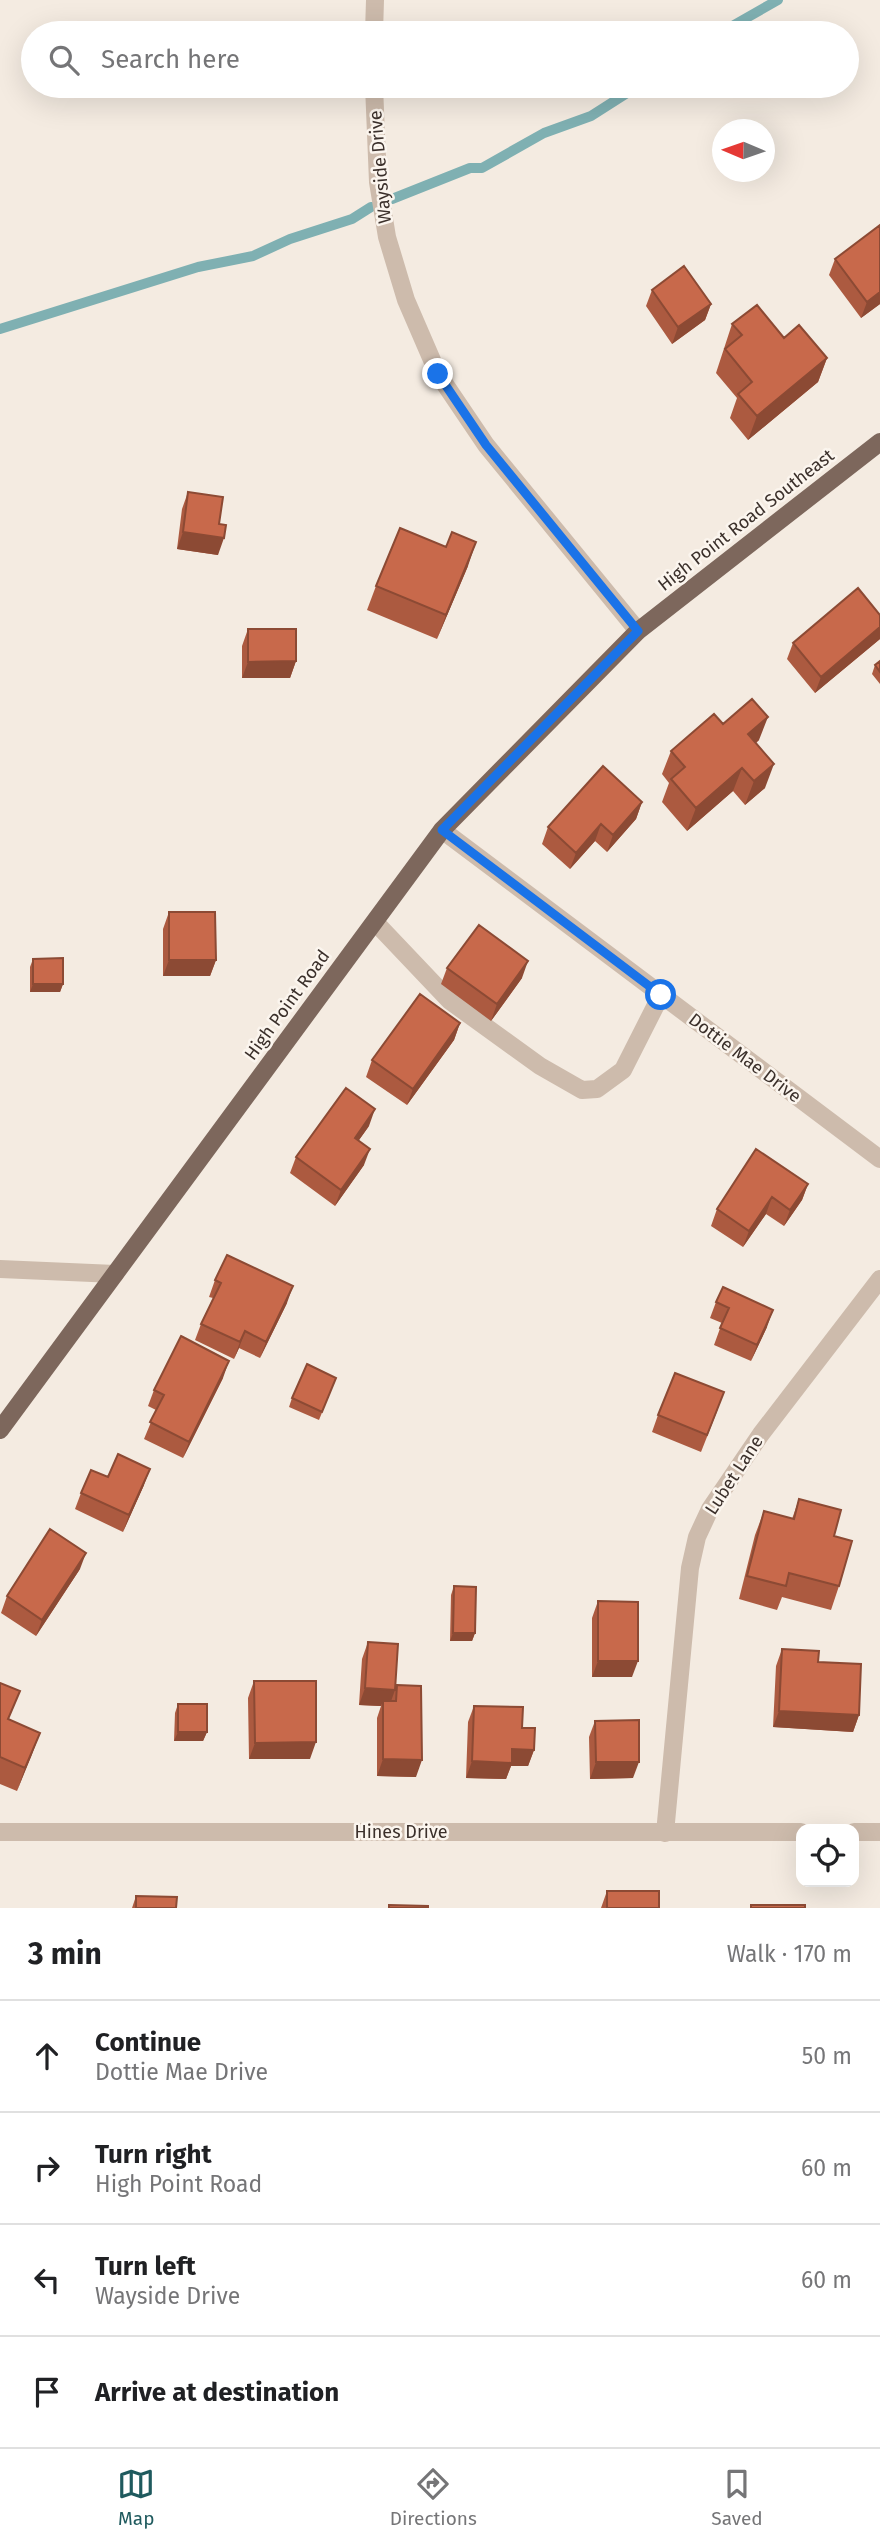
<!DOCTYPE html>
<meta charset="utf-8">
<style>
body{margin:0;font-family:"Fira Sans",sans-serif;background:#f6f6f6;color:#202124}
.controls{position:absolute;right:21px;bottom:21px;display:grid;overflow:hidden;border-radius:14px;box-shadow:0 7px 28px #0002}
.controls button{width:63px;height:63px;display:grid;place-items:center;padding:0;border:0;border-bottom:2px solid #e0e0e0;background:#fff;color:#202124;font:35px sans-serif}
.compass{position:absolute;left:712px;top:119px;width:63px;height:63px;border-radius:50%;background:#fff;box-shadow:0 7px 28px #0002;rotate:272deg}
.stop{position:absolute;width:21px;height:21px;margin:-16px;border:5px solid #1a73e8;border-radius:50%;background:#fff}
.stop.end{background:#1a73e8;border-color:#fff;box-shadow:0 2px 7px #0008}
.list{margin:0;padding:0;list-style:none}
h2{display:flex;justify-content:space-between;align-items:center;height:91px;margin:0;padding:0 28px;font-size:30px}
h2 small{font-size:23px;font-weight:400;color:#757577}
.list li{display:grid;grid-template-columns:46px 1fr auto;gap:21px;align-items:center;box-sizing:border-box;height:112px;padding:0 28px;border-top:2px solid #e0e0e0}
.list b{display:block;font-size:26px;white-space:nowrap}
.list p{margin:0;font-size:23px;white-space:nowrap;color:#757577}
.list em{font-size:23px;font-style:normal;color:#757577}
.icon{flex:none;width:38px;height:38px;fill:none;stroke:currentColor;stroke-width:2;stroke-linecap:round;stroke-linejoin:round}
.map{position:relative;flex:none;width:880px;height:1908px;overflow:hidden}
.search{position:absolute;background:#fff;box-shadow:0 7px 28px #0002;left:21px;right:21px;top:21px;height:77px;display:flex;align-items:center;gap:18px;box-sizing:border-box;padding:0 24px;border-radius:38px;color:#757577;font-size:26px}
.sheet{height:539px;background:#fff}
nav{display:flex;justify-content:space-around;align-items:center;box-sizing:border-box;height:98px;border-top:2px solid #e0e0e0;background:#fff;font-size:19px;color:#757577}
nav a{display:grid;justify-items:center;gap:4px}
nav .on{color:#1f5a5e}
.map>svg:first-child{display:block}
.lines{fill:none;stroke-linecap:round;stroke-linejoin:round}
.stream{stroke:#7fb0b2;stroke-width:10}
.minor{stroke:#cdbbac;stroke-width:18}
.major{stroke:#7d675c;stroke-width:18}
.wall{fill:#ac5a40}
.shaded-wall{fill:#8c4a34}
.building{fill:#c8694b;stroke:#8c4a34;stroke-width:2}
.route{stroke:#1a73e8;stroke-width:9}
.labels{text-anchor:middle;stroke-width:5;stroke-linejoin:round;paint-order:stroke}
.street-label{font-size:18px;fill:#3b302b;stroke:#fbf5ee}
</style>
<div class="map">
<svg width="880" height="1908" viewBox="0 0 880 1908">
<rect width="100%" height="100%" fill="#f4ebe1"/>
<g class="lines">
<path class="stream" d="M720,33L778,0
M392,199L470,168H482L544,133L591,116L638,86
M0,329L198,267L253,256L290,239L352,219L371,207"/>
<path class="minor" d="M374,33L375,0
M374,86L378,182L387,237L406,300L438,374L486,445L638,631
M442,830L880,1159
M375,922L450,1001L540,1066L582,1090L597,1089L623,1070L661,995
M0,1269L115,1274
M0,1832H801
M854,1832H880
M665,1833L690,1568L697,1537L710,1509L761,1434L880,1279"/>
<path class="major" d="M0,1430L442,830L638,631L880,442"/>
</g>
<path class="wall" d="M880,225V304L861,318L829,275L835,259Z
M652,290L711,304L705,320L672,344L646,306Z
M732,324L784,338L827,358L818,382L748,440L730,418L737,398L716,373Z
M188,492L219,524L218,555L177,549L182,509Z
M468,566L437,639L367,610L376,586Z
M880,615V639L815,693L787,659L793,643Z
M248,629L296,661L290,678H242V646Z
M880,661V684L872,674L875,665Z
M723,724L759,740L756,743L765,788L745,805L733,791L687,831L662,802L669,783L662,774L671,751Z
M642,802L636,819L607,852L595,841L570,869L542,844L548,827Z
M169,912L216,960L210,976H163V929Z
M33,959L63,984L60,992H30V967Z
M447,968L522,978L491,1021L441,984Z
M460,1023L454,1040L407,1105L366,1077L372,1060Z
M369,1126L359,1140L364,1165L335,1206L290,1173L296,1157Z
M808,1184L802,1200L784,1226L766,1214L743,1247L711,1226L717,1209Z
M215,1280L287,1303L260,1358L239,1348L234,1359L195,1340L201,1324L213,1298L209,1297Z
M716,1302L767,1327L751,1361L714,1345L722,1323L710,1318Z
M223,1378L183,1458L144,1439L156,1410L148,1406L154,1390Z
M336,1378L319,1420L289,1407L292,1398Z
M718,1409L701,1452L652,1432L658,1415Z
M108,1477L144,1485L123,1532L75,1509L81,1493Z
M799,1499L834,1536L839,1586L831,1610L782,1597L777,1610L739,1599L755,1535L764,1511L792,1519Z
M80,1569L36,1636L1,1613L7,1596Z
M454,1586L475,1633L472,1641H450L451,1595Z
M598,1601L632,1677H592V1618Z
M368,1642L395,1690L397,1685L416,1777L377,1776V1718L381,1706L359,1705L362,1659Z
M782,1649L818,1662L859,1715L853,1732L773,1727L776,1666Z
M254,1681L310,1759H249L248,1698Z
M0,1683L9,1720L40,1733L17,1791L0,1784Z
M178,1704L207,1732L203,1741H174L175,1713Z
M474,1706L522,1728L534,1750L528,1766H511L506,1779L466,1778L468,1722Z
M595,1721L633,1778L590,1779L589,1737Z
M607,1891L659,1908H601Z
M136,1896L176,1908H132Z"/>
<path class="shaded-wall" d="M880,292V304L861,318L867,302Z
M711,304L705,320L672,344L678,327Z
M827,358L818,382L748,440L757,416Z
M183,532L224,538L218,555L177,549Z
M476,542L468,566L437,639L446,615Z
M880,627V639L815,693L821,677Z
M296,661L290,678H242L248,662Z
M768,717L759,740L739,757L748,734Z
M774,764L765,788L745,805L754,781Z
M742,768L733,791L687,831L696,808Z
M642,802L636,819L607,852L613,835Z
M601,824L595,841L570,869L576,853Z
M169,960H216L210,976H163Z
M528,961L522,978L491,1021L497,1004Z
M33,984H63L60,992H30Z
M460,1023L454,1040L407,1105L413,1089Z
M375,1109L369,1126L349,1154L355,1138Z
M370,1149L364,1165L335,1206L341,1190Z
M808,1184L802,1200L784,1226L790,1210Z
M772,1197L766,1214L743,1247L749,1231Z
M293,1286L287,1303L260,1358L266,1342Z
M773,1310L767,1327L751,1361L757,1345Z
M245,1331L239,1348L234,1359L240,1342Z
M229,1361L223,1378L183,1458L189,1442Z
M150,1469L144,1485L123,1532L129,1515Z
M86,1553L80,1569L36,1636L42,1620Z
M453,1633H475L472,1641H450Z
M598,1661H638L632,1677H592Z
M365,1688L395,1690L389,1707L383,1701L381,1706L359,1705Z
M779,1711L859,1715L853,1732L773,1727Z
M178,1732H207L203,1741H174Z
M40,1733L31,1757L17,1791L25,1768Z
M316,1742L310,1759H249L255,1743Z
M512,1749L534,1750L528,1766H511L506,1779L466,1778L472,1761Z
M383,1759L422,1760L416,1777L377,1776Z
M596,1762H639L633,1778L590,1779Z"/>
<path class="building" d="M880,225V292L867,302L835,259Z
M684,266L711,304L678,327L652,290Z
M757,305L784,338L799,325L827,358L757,416L738,394L752,382L725,349L742,335L732,324Z
M188,492L223,497L219,524L226,525L224,538L183,532Z
M400,528L446,547L452,532L476,542L446,615L376,586Z
M858,588L880,615V627L821,677L793,643Z
M248,629H296V661L248,662Z
M880,661V672L875,665Z
M752,699L768,717L748,734L774,764L754,781L742,768L696,808L671,779L685,767L671,751L714,714L723,724Z
M603,766L642,802L613,835L601,824L576,853L548,827Z
M169,912H215L216,960H169Z
M479,925L528,961L497,1004L447,968Z
M63,958V984H33V959Z
M420,994L460,1023L413,1089L372,1060Z
M346,1088L375,1109L355,1138L370,1149L341,1190L296,1157Z
M756,1149L808,1184L790,1210L772,1197L749,1231L717,1209Z
M227,1255L293,1286L266,1342L245,1331L240,1342L201,1324L221,1283L215,1280Z
M723,1287L773,1310L757,1345L720,1328L729,1308L716,1302Z
M181,1336L229,1361L189,1442L150,1422L164,1395L154,1390Z
M307,1364L336,1378L322,1412L292,1398Z
M675,1373L724,1392L707,1435L658,1415Z
M118,1454L150,1469L129,1515L81,1493L91,1470L108,1477Z
M799,1499L841,1510L834,1536L852,1541L839,1586L789,1573L786,1586L747,1576L764,1511L794,1519Z
M50,1529L86,1553L42,1620L7,1596Z
M454,1586L476,1587L475,1633H453Z
M598,1601L638,1602V1661H598Z
M368,1642L398,1644L395,1690L365,1688Z
M782,1649L819,1651L818,1662L861,1664L859,1715L779,1711Z
M254,1681H316V1742L255,1743Z
M0,1683L20,1691L8,1719L40,1733L25,1768L0,1757Z
M397,1685L421,1686L422,1760L383,1759V1701H396Z
M178,1704H207V1732H178Z
M474,1706L523,1707L522,1728H535L534,1750L512,1749V1763L472,1761Z
M639,1720V1762H596L595,1721Z
M607,1891H659V1908H607Z
M136,1896L177,1897L176,1908H136Z
M389,1905L428,1906V1908H389Z
M751,1905H805V1908H751Z"/>
<g class="lines">
<path class="route" d="M438,374L486,445L638,631L442,830L661,995"/>
</g>
<g class="labels">
<g class="street-label">
<text transform="translate(380 167) rotate(-95)" y="6">Wayside Drive</text>
<text transform="translate(746 520) rotate(-38)" y="6">High Point Road Southeast</text>
<text transform="translate(287 1005) rotate(-54)" y="6">High Point Road</text>
<text transform="translate(745 1058) rotate(37)" y="6">Dottie Mae Drive</text>
<text transform="translate(734 1475) rotate(-57)" y="6">Lubet Lane</text>
<text x="401" y="1838">Hines Drive</text>
</g>
</g>
</svg>
<div class="controls">
<button><svg class="icon" aria-label="locate" viewBox="0 0 24 24"><circle cx="12" cy="12" r="6"/><path d="M12 2v4M12 18v4M2 12h4M18 12h4"/></svg></button>
</div>
<svg class="compass" viewBox="-18 -18 36 36"><path d="M0-13l5 13h-10z" fill="#e53935"/><path d="M0 13l5-13h-10z" fill="#757577"/></svg>
<div class="stop" style="left:661px;top:995px"></div>
<div class="stop end" style="left:438px;top:374px"></div>
<div class="search"><svg class="icon" aria-label="search" viewBox="0 0 24 24"><circle cx="10" cy="10" r="6"/><path d="M15 15l6 6"/></svg>Search here</div>
</div>
<section class="sheet">
<h2>3 min<small>Walk · 170 m</small></h2>
<ul class="list">
<li><svg class="icon" aria-label="ahead" viewBox="0 0 24 24"><path d="M12 20V5M6 11l6-6 6 6"/></svg><div><b>Continue</b><p>Dottie Mae Drive</p></div><em>50 m</em></li>
<li><svg class="icon" aria-label="right" viewBox="0 0 24 24"><path d="M7 20v-9h11M14 6l5 5-5 5"/></svg><div><b>Turn right</b><p>High Point Road</p></div><em>60 m</em></li>
<li><svg class="icon" aria-label="left" viewBox="0 0 24 24"><path d="M17 20v-9H6M10 6l-5 5 5 5"/></svg><div><b>Turn left</b><p>Wayside Drive</p></div><em>60 m</em></li>
<li><svg class="icon" aria-label="arrive" viewBox="0 0 24 24"><path d="M6 21V4h12l-3 4 3 4H6"/></svg><div><b>Arrive at destination</b></div></li>
</ul>
</section>
<nav>
<a class="on"><svg class="icon" aria-label="map" viewBox="0 0 24 24"><path d="M3 6l6-2 6 2 6-2v14l-6 2-6-2-6 2zM9 4v14M15 6v14"/></svg>Map</a>
<a><svg class="icon" aria-label="directions" viewBox="0 0 24 24"><path d="M12 3l9 9-9 9-9-9zM9 14v-3h6M13 9l2 2-2 2"/></svg>Directions</a>
<a><svg class="icon" aria-label="saved" viewBox="0 0 24 24"><path d="M7 4h10v16l-5-4-5 4z"/></svg>Saved</a>
</nav>
